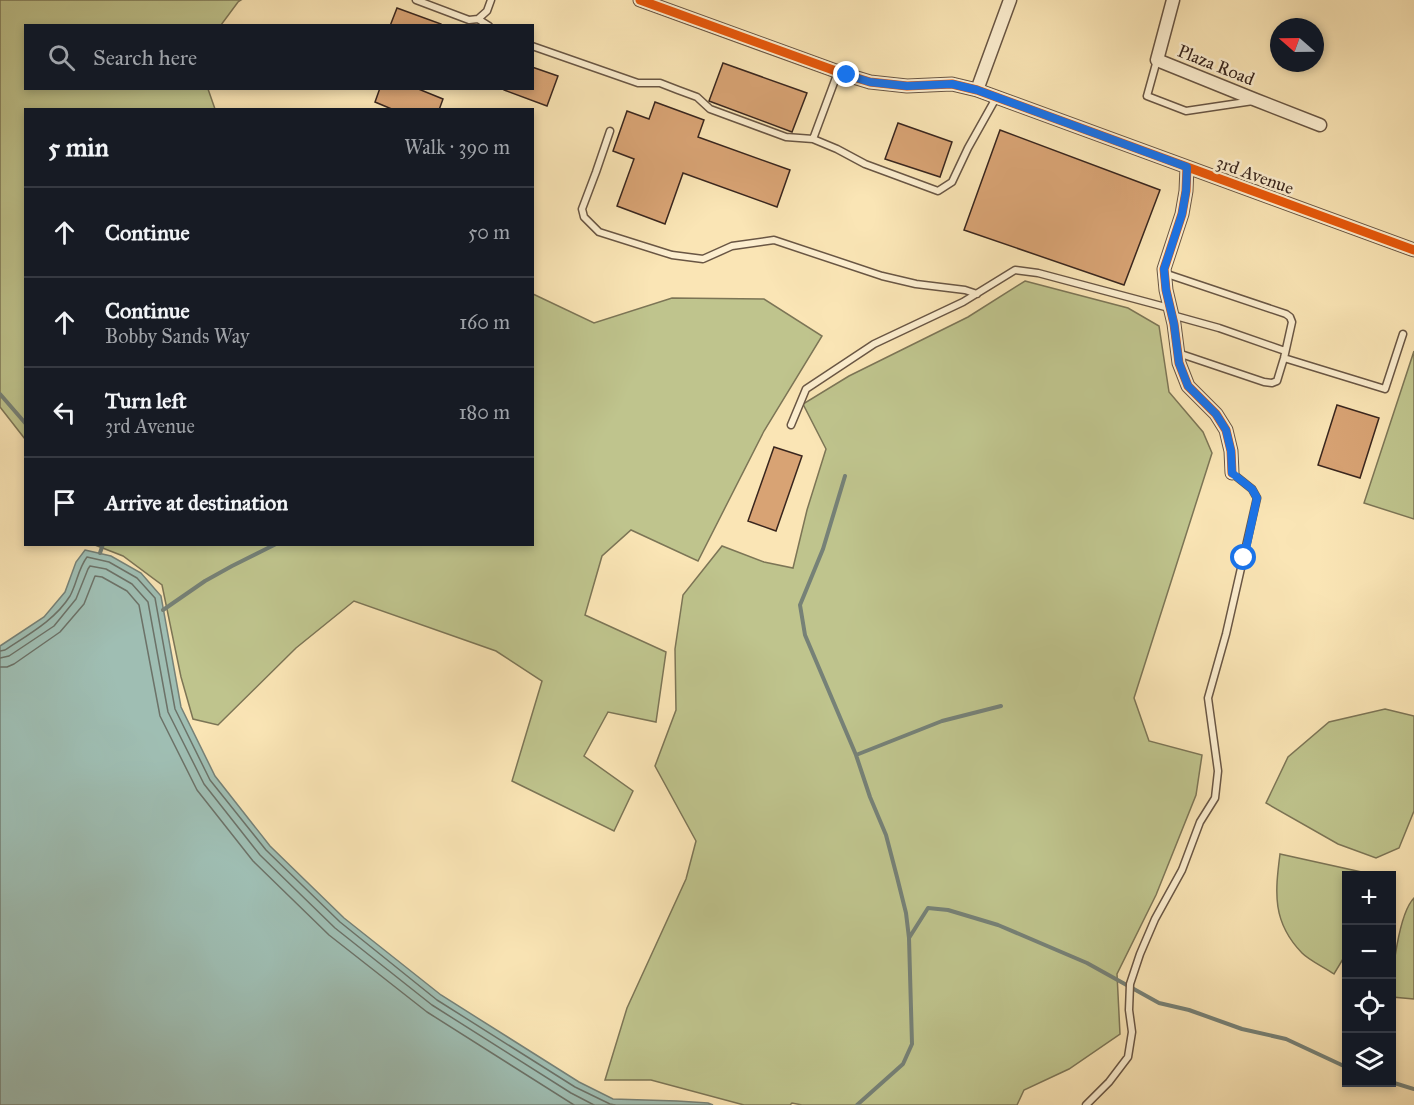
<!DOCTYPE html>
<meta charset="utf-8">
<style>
body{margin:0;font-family:"IM FELL Great Primer",serif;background:#20242c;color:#f1f3f6}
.controls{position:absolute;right:18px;bottom:18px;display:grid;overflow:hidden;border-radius:0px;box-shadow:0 3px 9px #0003}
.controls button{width:54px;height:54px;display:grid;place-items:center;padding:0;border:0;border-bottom:2px solid #363941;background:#171b24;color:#f1f3f6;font:30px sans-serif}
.compass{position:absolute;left:1270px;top:18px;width:54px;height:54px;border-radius:50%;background:#171b24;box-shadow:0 3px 9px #0003;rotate:290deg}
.stop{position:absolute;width:18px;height:18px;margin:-14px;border:4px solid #1a73e8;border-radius:50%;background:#fff}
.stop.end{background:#1a73e8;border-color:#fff;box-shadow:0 2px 6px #0008}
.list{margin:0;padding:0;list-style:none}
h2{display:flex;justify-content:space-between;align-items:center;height:78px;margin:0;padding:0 24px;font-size:26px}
h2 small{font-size:20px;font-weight:400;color:#9ea1a6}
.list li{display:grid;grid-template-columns:39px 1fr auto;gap:18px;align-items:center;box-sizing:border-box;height:90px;padding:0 24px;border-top:2px solid #363941}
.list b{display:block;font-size:22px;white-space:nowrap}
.list p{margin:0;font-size:20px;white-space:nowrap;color:#9ea1a6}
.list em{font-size:20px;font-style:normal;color:#9ea1a6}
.icon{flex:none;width:33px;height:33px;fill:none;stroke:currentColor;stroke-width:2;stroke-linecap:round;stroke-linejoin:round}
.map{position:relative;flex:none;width:1414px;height:1105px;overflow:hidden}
.search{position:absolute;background:#171b24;box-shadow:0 3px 9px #0003;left:24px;top:24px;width:510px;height:66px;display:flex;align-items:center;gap:15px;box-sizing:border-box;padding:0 21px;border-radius:0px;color:#9ea1a6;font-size:22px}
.panel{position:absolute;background:#171b24;box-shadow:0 3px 9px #0003;left:24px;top:108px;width:510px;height:438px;border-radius:0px}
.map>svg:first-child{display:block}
.green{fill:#bfc48d;stroke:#7c7556;stroke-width:1.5}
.water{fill:#9fbeb3;stroke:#768177;stroke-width:1.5}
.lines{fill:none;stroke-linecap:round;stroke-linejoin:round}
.shore{stroke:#6c7268;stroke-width:1.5}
.stream{stroke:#768177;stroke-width:4}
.building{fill:#d8a374;stroke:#39261e;stroke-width:1.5}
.service-casing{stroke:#695644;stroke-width:9}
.minor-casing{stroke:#695644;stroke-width:15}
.service{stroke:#fceecf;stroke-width:6}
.minor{stroke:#fceecf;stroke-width:12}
.cycleway-casing{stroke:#fceecf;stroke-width:13}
.cycleway{stroke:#e8590c;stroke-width:9}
.route{stroke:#1a73e8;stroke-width:8}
.labels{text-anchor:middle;stroke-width:5;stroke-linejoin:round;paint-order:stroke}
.street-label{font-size:18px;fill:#39261e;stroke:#fceecf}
</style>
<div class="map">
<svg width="1414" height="1105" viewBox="0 0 1414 1105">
<rect width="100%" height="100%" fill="#fae5b5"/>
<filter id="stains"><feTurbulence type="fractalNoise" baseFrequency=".00333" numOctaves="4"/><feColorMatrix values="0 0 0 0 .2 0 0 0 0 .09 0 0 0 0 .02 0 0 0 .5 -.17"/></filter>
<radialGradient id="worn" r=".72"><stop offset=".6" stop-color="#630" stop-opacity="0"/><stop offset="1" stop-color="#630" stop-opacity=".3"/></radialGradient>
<path class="green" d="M0,0H241L238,2L221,25L26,26V88L208,89L215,109L26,110L25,439L0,407Z
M1025,281L1128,308L1159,326L1169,392L1203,432L1212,453L1134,698L1149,741L1202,755L1196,795L1156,895L1117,974L1120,1034L1069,1069L1024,1090L1017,1105H802L792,1103L790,1105H744L651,1080H605L627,1008L686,879L696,841L655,766L676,710L675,649L683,595L722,546L764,562L793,568L807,510L826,449L803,404L849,376L968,317Z
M533,294L594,323L672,298L764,299L822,336L764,431L698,561L631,530L602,556L585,615L666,652L656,722L608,712L584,756L633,791L614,831L512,781L542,681L496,651L354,601L296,648L218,725L193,719L181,677L162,585L123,556L95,545L532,544Z
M1414,351V519L1364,503Z
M1385,709L1414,716V811L1399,848L1376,858L1338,844L1266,803L1288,757L1329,722Z
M1280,854L1366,873L1369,875L1346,876V954L1334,974C1324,967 1310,961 1302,953C1272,922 1275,893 1280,854Z
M1414,898V999L1392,997C1391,975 1399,913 1414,898Z"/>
<path class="water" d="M85,550L111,556L141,573L161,596L181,707L215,776L270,846L344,918L441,995L579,1082L613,1099L677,1101L708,1103L713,1105H0V646L44,617L65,592L76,562Z"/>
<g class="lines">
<path class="shore" d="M0,651L5,650C29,634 55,620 70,596C77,583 78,569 87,557L109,562L137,578L155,598L175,709L210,780L266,850L340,922L437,1000L575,1087L610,1104L615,1105
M0,658L9,656L54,626L76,599L88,569L90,566L106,569L132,584L148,602L168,712L204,784L260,855L335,928L432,1005L571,1093L594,1105
M0,667H7L14,664L60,632L84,604L95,576L102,577L127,591L139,605L160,716L197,790L253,861L329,935L427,1012L574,1105"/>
<path class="stream" d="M0,394L26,424
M845,476L823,549L800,605L805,635L856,755
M100,553L103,544
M163,610L205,581L232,566L276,544
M909,938L906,913L897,877L886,835L870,797L856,755L942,721L1001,706
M1391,1082L1414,1089
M857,1105L903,1064L912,1044L909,938L928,908L948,910L998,925L1087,963L1159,1003L1189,1010L1242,1029L1286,1039L1346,1067"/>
</g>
<path class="building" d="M397,8L441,24V26H390Z
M723,63L807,93L792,132L709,101Z
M532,67L558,76L547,106L504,90V88H532Z
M380,88H416L443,99L439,110H394L375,102Z
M655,102L704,120L698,137L790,170L777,207L683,173L665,224L617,206L634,159L613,151L627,111L649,119Z
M898,123L952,142L940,177L885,159Z
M1000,130L1160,190L1124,285L964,230Z
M1337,405L1379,418L1360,478L1318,465Z
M774,447L802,456L776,531L748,521Z"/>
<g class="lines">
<g class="service-casing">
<path id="service" d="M416,0L469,20L478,19L487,11L491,0
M478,19L489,26
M532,46L638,83H660L678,90L697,97L710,109L786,137L813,139
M1157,60L1147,96L1186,111L1253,101
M838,72L813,139L837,149L865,164L938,191L952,182L968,148L996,98
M610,131L596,172L582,209L584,217L599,232L672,255L703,259L732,246L774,240L882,276L916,284L965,290L977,294
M1164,273L1286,314L1290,317L1292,322L1284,358L1277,381L1272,383L1264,382L1178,353
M1172,315L1219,328L1285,351
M1284,358L1385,389L1403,334
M791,425L806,389L874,344L963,302L1015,270L1038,273L1169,308
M1086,1105L1109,1082L1128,1057L1132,1032L1129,1010L1130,984L1140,954L1155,919L1182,870L1200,822L1215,798L1218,771L1208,698L1226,634L1257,498L1252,489L1232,473"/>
</g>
<g class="minor-casing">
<path id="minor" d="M640,0L847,75L870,82L907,86L952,84L977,90L1414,250
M1173,0L1157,60L1256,100L1320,125
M977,90L1010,0
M1187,167L1186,191L1182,214L1164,269L1166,290L1174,324L1179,363L1188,386L1216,414L1226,430L1231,451L1232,473"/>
</g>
<use href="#service" class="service"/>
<use href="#minor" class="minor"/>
<g class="cycleway-casing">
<path id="cycleway" d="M640,0L847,75L870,82L907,86L952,84L977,90L1414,250
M1187,167L1186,191L1182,214L1164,269L1166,290L1174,324L1179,363L1188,386L1216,414L1226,430L1231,451L1232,473"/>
</g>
<use href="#cycleway" class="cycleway"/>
</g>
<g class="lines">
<path class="route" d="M847,75L870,82L907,86L952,84L977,90L1187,167L1186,191L1182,214L1164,269L1166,290L1174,324L1179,363L1188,386L1216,414L1226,430L1231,451L1232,473L1252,489L1257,498L1244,558"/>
</g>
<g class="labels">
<g class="street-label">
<text transform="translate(1216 65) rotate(22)" y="6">Plaza Road</text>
<text transform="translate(1255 175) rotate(20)" y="6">3rd Avenue</text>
</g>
</g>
<rect width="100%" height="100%" filter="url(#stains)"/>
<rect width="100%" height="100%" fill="url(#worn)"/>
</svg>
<div class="controls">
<button>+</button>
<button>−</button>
<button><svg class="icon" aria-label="locate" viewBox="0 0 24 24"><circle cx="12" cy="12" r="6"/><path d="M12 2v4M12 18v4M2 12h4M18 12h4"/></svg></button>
<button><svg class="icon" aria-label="layers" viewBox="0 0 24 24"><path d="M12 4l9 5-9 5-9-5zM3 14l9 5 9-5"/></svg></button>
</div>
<svg class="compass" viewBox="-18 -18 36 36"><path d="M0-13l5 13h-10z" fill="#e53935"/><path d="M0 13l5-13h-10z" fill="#9ea1a6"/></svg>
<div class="stop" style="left:1244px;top:558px"></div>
<div class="stop end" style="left:847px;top:75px"></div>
<div class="search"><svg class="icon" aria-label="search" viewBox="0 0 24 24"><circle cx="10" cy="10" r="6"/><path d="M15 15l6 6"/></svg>Search here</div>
<section class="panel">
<h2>5 min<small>Walk · 390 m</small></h2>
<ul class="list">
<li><svg class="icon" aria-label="ahead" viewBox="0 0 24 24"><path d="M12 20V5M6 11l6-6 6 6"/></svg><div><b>Continue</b></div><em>50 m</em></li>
<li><svg class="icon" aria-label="ahead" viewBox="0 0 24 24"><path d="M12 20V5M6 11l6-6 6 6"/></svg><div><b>Continue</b><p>Bobby Sands Way</p></div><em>160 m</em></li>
<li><svg class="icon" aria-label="left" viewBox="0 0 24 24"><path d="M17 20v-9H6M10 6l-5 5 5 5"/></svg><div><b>Turn left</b><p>3rd Avenue</p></div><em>180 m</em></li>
<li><svg class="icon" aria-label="arrive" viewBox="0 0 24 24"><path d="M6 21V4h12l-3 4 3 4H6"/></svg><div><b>Arrive at destination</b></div></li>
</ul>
</section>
</div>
